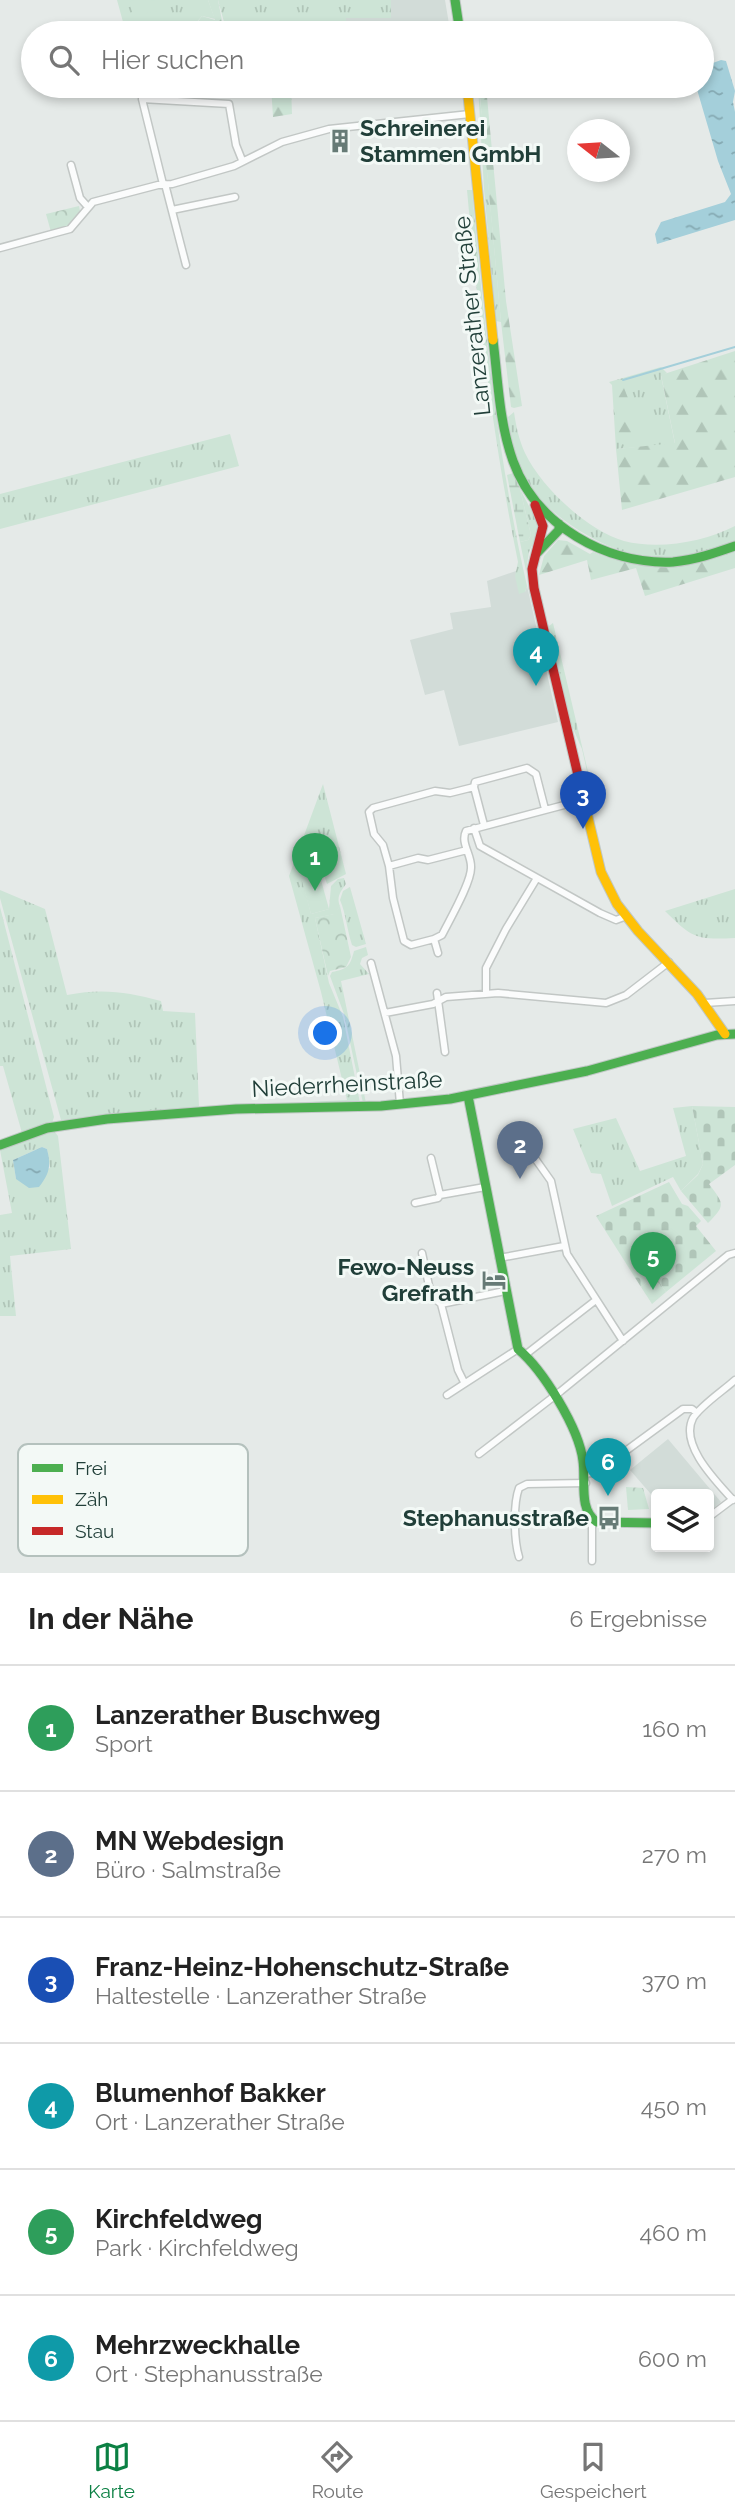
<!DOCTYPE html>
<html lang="de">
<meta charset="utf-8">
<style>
body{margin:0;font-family:Raleway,sans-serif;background:#f2f2f2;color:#222}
.controls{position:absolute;right:21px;bottom:21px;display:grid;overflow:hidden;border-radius:7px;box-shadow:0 4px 10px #0003}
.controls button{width:63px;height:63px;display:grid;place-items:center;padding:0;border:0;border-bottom:2px solid #e0e0e0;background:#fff;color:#222;font:35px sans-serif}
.compass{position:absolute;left:567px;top:119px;width:63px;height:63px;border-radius:50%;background:#fff;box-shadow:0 4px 10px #0003;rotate:287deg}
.you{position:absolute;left:326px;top:1034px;width:24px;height:24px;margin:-18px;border:5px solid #fff;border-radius:50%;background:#1a73e8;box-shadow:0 0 0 10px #1a73e833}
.badge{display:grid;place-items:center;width:46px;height:46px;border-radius:50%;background:#0b8043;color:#fff;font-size:23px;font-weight:700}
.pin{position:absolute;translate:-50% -58px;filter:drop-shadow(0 2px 4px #0008)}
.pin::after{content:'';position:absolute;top:37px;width:24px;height:21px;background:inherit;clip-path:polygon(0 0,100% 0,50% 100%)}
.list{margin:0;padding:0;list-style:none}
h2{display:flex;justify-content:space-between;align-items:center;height:91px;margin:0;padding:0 28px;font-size:30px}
h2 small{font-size:23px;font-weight:400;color:#767676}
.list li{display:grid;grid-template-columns:46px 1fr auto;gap:21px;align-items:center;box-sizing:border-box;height:126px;padding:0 28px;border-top:2px solid #e0e0e0}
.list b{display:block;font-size:26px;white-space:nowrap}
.list p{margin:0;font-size:23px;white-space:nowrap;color:#767676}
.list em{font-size:23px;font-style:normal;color:#767676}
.icon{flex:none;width:38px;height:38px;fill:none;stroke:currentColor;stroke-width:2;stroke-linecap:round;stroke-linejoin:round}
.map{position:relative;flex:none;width:735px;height:1573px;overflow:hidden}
.search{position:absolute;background:#fff;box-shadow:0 4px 10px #0003;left:21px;right:21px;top:21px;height:77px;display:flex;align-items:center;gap:18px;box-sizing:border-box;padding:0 24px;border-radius:38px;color:#767676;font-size:26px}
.sheet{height:847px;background:#fff}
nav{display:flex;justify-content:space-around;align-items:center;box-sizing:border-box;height:98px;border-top:2px solid #e0e0e0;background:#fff;font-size:19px;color:#767676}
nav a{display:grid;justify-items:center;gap:4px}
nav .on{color:#0b8043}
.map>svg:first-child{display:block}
.built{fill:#d2dcd8}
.grass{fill:url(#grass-tufts);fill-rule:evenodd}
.forest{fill:url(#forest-firs)}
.wetland{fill:url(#wetland-marsh)}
.cemetery{fill:url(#cemetery-stones)}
.park{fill:url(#park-crowns)}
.pitch{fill:#cde4d6}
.water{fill:url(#water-ripples)}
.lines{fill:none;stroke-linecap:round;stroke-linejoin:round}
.stream{stroke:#a4cfda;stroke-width:2}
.street-casing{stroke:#c2c7c5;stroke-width:9}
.fast-casing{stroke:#c0c8c5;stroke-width:11}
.slow-casing{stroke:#c0c8c5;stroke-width:11}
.jam-casing{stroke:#c0c8c5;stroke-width:11}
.street{stroke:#fbfcfc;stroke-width:6}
.fast{stroke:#4caf50;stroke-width:9}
.slow{stroke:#ffc107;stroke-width:9}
.jam{stroke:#c62828;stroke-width:9}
.labels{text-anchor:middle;stroke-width:6;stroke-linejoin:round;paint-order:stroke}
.poi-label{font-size:23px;font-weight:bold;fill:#213f39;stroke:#f3f9f6;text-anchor:end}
.street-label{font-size:23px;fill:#213f39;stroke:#f3f9f6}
.key{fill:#f3f9f6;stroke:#b4c1bd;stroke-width:2}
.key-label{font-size:19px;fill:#213f39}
</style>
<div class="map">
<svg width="735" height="1573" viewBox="0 0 735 1573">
<defs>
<pattern id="grass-tufts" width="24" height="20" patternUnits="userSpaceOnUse" patternTransform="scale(1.75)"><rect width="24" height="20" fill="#cde4d6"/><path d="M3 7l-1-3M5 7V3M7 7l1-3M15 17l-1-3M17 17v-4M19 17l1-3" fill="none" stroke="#b0c5b8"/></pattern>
<pattern id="forest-firs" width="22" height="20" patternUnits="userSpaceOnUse" patternTransform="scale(1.75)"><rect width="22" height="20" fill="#cde4d6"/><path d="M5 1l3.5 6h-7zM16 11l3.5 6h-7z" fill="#b0c5b8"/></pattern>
<pattern id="wetland-marsh" width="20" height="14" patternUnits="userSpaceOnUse" patternTransform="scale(1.75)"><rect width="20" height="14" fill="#cde4d6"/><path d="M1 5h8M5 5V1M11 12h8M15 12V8" fill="none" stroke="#b0c5b8"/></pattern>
<pattern id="cemetery-stones" width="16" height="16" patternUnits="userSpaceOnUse" patternTransform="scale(1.75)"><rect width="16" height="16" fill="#cde4d6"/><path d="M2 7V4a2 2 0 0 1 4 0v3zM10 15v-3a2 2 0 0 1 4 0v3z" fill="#b0c5b8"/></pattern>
<pattern id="park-crowns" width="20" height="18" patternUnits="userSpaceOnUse" patternTransform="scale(1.75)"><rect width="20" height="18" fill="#cde4d6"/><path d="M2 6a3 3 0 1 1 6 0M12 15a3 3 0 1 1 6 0" fill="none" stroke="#b0c5b8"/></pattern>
<pattern id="water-ripples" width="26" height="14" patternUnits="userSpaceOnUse" patternTransform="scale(1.75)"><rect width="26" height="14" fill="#a4cfda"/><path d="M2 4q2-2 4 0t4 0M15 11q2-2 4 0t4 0" fill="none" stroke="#85a9b2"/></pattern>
</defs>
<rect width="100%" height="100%" fill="#e5eae8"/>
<path class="built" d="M391,0H445L450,30L346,32L345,18H391Z
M516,571L518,583L525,592L527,586L558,722L459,746L444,690L425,695L410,640L453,629L450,613L491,607L487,581Z
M668,1439L721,1502L710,1511L709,1494H656V1500L630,1470Z"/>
<path class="grass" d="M117,0H208L215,19L202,16C187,35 176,33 153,33L150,21L138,26L133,33H126Z
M218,0H391V18H346V32L227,33Z
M478,86L482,115L501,322L496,321L484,189Z
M467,190H472C484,323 497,455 527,586L525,592L519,594L515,576L518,562C493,439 478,315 467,190Z
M661,367L667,373L661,376L675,444L616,449L612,385L609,382Z
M514,412C516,426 519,440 525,453C541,487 588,531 624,541C659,550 704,542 735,526V542C707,552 681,561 651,558C609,554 540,514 523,474C516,456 510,437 508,417Z
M230,434L239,466L0,529V494Z
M520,489L539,525L537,535L529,552L526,571L520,542L528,540L531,535Z
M553,623L593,793L597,795L592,794L582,749L571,724L549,626Z
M323,784L346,874L327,884L325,878L327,871L325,869L301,874L311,914L329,909L331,886L338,879L344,878L346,884C341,891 336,897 340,906L335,914L315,918L329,983L343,1017L360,1103L204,1107L347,1100L321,992L289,876Z
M350,887L366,944L356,947L352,945C347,930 346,914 340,900L343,891Z
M735,889V938C696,940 692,938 665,911Z
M0,890L45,909L67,995C103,988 127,992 161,1001L163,1011L195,1013L199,1106L196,1108L61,1120L0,898Z
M0,907L54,1117L52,1123L22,1133L3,1066H0Z
M366,947L368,955L362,958L360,964L369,974L341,981L366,1103H363L344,1014L330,976L332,972C348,969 350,966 354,951Z
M692,1106L703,1164L698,1174L681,1191L673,1177L612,1206L601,1174L591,1173L573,1129L616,1118L640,1171L686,1156L673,1108Z
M54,1131L58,1136L71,1249L10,1256L16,1316H0V1215L12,1213L0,1150L28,1138ZM42,1147L47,1149L50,1168L16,1179L13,1160Z"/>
<path class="forest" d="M208,0H218L223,26L192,33H175L192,29L202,16L215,20Z
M154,86H184V100L154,99Z
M271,86H291L292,114L273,117Z
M479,86H486L506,301L522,406L514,408L511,407L501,322Z
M735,351V477L622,510L616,449L675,443L661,375Z
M622,383L636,418L647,427V435L618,438L615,395Z
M558,540L567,541L590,554L593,552C640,571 688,571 735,550V568L645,596L636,568L591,580L587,560L539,575L544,556Z"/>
<path class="wetland" d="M513,473L520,489L531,535L528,540L520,542L507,475Z"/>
<path class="cemetery" d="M692,1106L735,1107V1165L709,1184C724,1204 726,1205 708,1223L681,1191L698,1175L703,1164Z
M669,1182L682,1204L688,1206L701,1221L696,1226L716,1251L666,1292L655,1276L641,1287L596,1216Z"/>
<path class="park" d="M79,206L80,211L74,225L51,232L46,214Z
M340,906L351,957L346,967L330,971L328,976L315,918L334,914Z
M655,1276L666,1292L652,1304L641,1287Z
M626,1487L643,1488L649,1509L628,1510Z"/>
<path class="pitch" d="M155,0L157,11L133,16L130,1Z
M318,869L329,909L311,914L300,874Z"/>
<path class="water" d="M721,60L726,61L735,91L733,102L735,112V220L657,244L655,234L661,222L725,202L731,194L718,161L696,86H702V67Z
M42,1147L47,1149C51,1165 50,1173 39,1187L29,1188L16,1179L13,1160Z"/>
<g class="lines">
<path class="stream" d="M623,380L735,347"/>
<g class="street-casing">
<path id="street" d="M71,165L80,198L88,207
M163,184L142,99L229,104L236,145L242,160
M165,184L186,265
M172,210L235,197
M0,248L70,229L93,202L158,185L172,184L234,166L282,142L329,129L470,114
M484,825L474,787L475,782L527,768L536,774L545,809
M474,828L480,846L600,913L616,920L624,917
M389,866L418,858L428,860L467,850
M434,939L411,945L404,941L393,898L389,866L383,845L374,834L369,812L373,808L435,791L450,793L474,787
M438,953L434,939L442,935C450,919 471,883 471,868C472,855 460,843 466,831L583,800
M371,963L396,1056L400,1104
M437,993L445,1052
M486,993V968L506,929L537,878
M705,1003L735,1001
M385,1013L433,1004L446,997L498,993L606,1003L626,995L669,962
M527,1142L534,1157L551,1181L567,1254L623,1341
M431,1158L440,1195
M415,1203L438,1198L440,1195L485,1187
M422,1253L431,1295L441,1304L458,1370L464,1382
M499,1258L564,1246
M441,1304L505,1291
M525,1355L596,1300
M447,1395L518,1349
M479,1454L561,1391L728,1255L735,1253
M585,1474L597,1472L683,1409H692L697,1413
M733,1500C717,1482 679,1445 693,1418C700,1406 724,1390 735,1380
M709,1517L733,1499
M519,1557C514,1541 513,1504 519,1488L527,1484L586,1483
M592,1561V1521"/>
</g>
<g class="fast-casing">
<path id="fast" d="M455,0L460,33
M493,340C498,380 499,422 513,461C536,525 606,565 673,562C695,560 715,553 735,546
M537,553L559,530V524
M468,1096L518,1349C543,1370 579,1428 583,1461C586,1480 578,1510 597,1522L656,1523
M0,1145L47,1128L107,1119L236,1109L381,1106L450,1099L587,1071L717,1035L735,1034"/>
</g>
<g class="slow-casing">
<path id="slow" d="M467,86L493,340
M585,805L601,872L617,904L638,931L697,994L725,1034"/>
</g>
<g class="jam-casing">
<path id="jam" d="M535,505L543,526L532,569L534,588L585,805"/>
</g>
<use href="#street" class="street"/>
<use href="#fast" class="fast"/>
<use href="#slow" class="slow"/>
<use href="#jam" class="jam"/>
</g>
<defs>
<g id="building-bare" transform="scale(1.89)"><path d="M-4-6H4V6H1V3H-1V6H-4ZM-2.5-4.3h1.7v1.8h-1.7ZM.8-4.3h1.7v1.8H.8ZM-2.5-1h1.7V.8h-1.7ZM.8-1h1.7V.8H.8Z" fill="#667b76" stroke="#f3f9f6" stroke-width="2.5" paint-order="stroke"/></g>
<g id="hotel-bare" transform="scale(1.89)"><path d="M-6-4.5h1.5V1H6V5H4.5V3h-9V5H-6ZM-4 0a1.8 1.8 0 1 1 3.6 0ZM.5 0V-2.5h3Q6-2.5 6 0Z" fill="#667b76" stroke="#f3f9f6" stroke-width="2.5" paint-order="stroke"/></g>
<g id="bus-bare" transform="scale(1.89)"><path d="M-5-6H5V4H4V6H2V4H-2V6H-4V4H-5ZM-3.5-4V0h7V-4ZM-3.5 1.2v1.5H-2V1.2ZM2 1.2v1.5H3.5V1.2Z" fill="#667b76" stroke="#f3f9f6" stroke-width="2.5" paint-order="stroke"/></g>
</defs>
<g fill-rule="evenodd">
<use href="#building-bare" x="340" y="141"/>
<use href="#hotel-bare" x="494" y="1280"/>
<use href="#bus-bare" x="609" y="1518"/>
</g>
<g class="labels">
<g class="poi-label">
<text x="360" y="136" text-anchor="start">Schreinerei<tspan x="360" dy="26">Stammen GmbH</tspan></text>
<text x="474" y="1275">Fewo-Neuss<tspan x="474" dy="26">Grefrath</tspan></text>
<text x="589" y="1526">Stephanusstraße</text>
</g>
<g class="street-label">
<text transform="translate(472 316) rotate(-96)" y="8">Lanzerather Straße</text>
<text transform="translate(347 1084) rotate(-3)" y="8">Niederrheinstraße</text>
</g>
</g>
<rect x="18" y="1444" width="230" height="112" rx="10" class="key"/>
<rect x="32" y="1464" width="31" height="8" fill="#4caf50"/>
<rect x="32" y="1495" width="31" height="9" fill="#ffc107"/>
<rect x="32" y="1527" width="31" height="8" fill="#c62828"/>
<g class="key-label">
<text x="75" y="1475">Frei</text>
<text x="75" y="1506">Zäh</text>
<text x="75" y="1538">Stau</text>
</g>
</svg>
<div class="controls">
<button><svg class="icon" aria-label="layers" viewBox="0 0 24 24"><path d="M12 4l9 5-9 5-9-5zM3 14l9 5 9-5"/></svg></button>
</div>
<svg class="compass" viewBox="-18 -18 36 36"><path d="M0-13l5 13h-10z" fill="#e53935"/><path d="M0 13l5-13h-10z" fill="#767676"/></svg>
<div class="you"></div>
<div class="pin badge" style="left:315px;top:891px;background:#2e9e5b">1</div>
<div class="pin badge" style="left:520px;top:1179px;background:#5c6f8a">2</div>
<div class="pin badge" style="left:583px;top:829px;background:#1a4fb4">3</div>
<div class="pin badge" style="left:536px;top:686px;background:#0f9aa8">4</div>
<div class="pin badge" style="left:653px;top:1290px;background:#2e9e5b">5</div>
<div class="pin badge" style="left:608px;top:1496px;background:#0f9aa8">6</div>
<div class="search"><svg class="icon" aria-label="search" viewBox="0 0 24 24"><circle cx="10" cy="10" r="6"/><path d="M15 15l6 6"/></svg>Hier suchen</div>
</div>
<section class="sheet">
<h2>In der Nähe<small>6 Ergebnisse</small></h2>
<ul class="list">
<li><span class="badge" style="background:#2e9e5b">1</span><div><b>Lanzerather Buschweg</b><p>Sport</p></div><em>160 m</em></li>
<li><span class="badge" style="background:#5c6f8a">2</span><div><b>MN Webdesign</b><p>Büro · Salmstraße</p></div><em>270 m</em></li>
<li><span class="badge" style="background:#1a4fb4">3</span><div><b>Franz-Heinz-Hohenschutz-Straße</b><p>Haltestelle · Lanzerather Straße</p></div><em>370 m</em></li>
<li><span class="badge" style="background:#0f9aa8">4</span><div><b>Blumenhof Bakker</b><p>Ort · Lanzerather Straße</p></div><em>450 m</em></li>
<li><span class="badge" style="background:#2e9e5b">5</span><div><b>Kirchfeldweg</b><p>Park · Kirchfeldweg</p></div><em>460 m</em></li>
<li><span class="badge" style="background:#0f9aa8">6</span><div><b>Mehrzweckhalle</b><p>Ort · Stephanusstraße</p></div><em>600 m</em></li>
</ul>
</section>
<nav>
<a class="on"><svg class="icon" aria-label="map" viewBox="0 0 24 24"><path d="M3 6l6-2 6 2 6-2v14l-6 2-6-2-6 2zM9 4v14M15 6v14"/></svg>Karte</a>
<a><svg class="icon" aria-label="directions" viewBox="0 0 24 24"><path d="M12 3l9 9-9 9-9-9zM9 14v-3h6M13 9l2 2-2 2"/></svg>Route</a>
<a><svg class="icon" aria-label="saved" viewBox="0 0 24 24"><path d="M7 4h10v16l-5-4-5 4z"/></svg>Gespeichert</a>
</nav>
